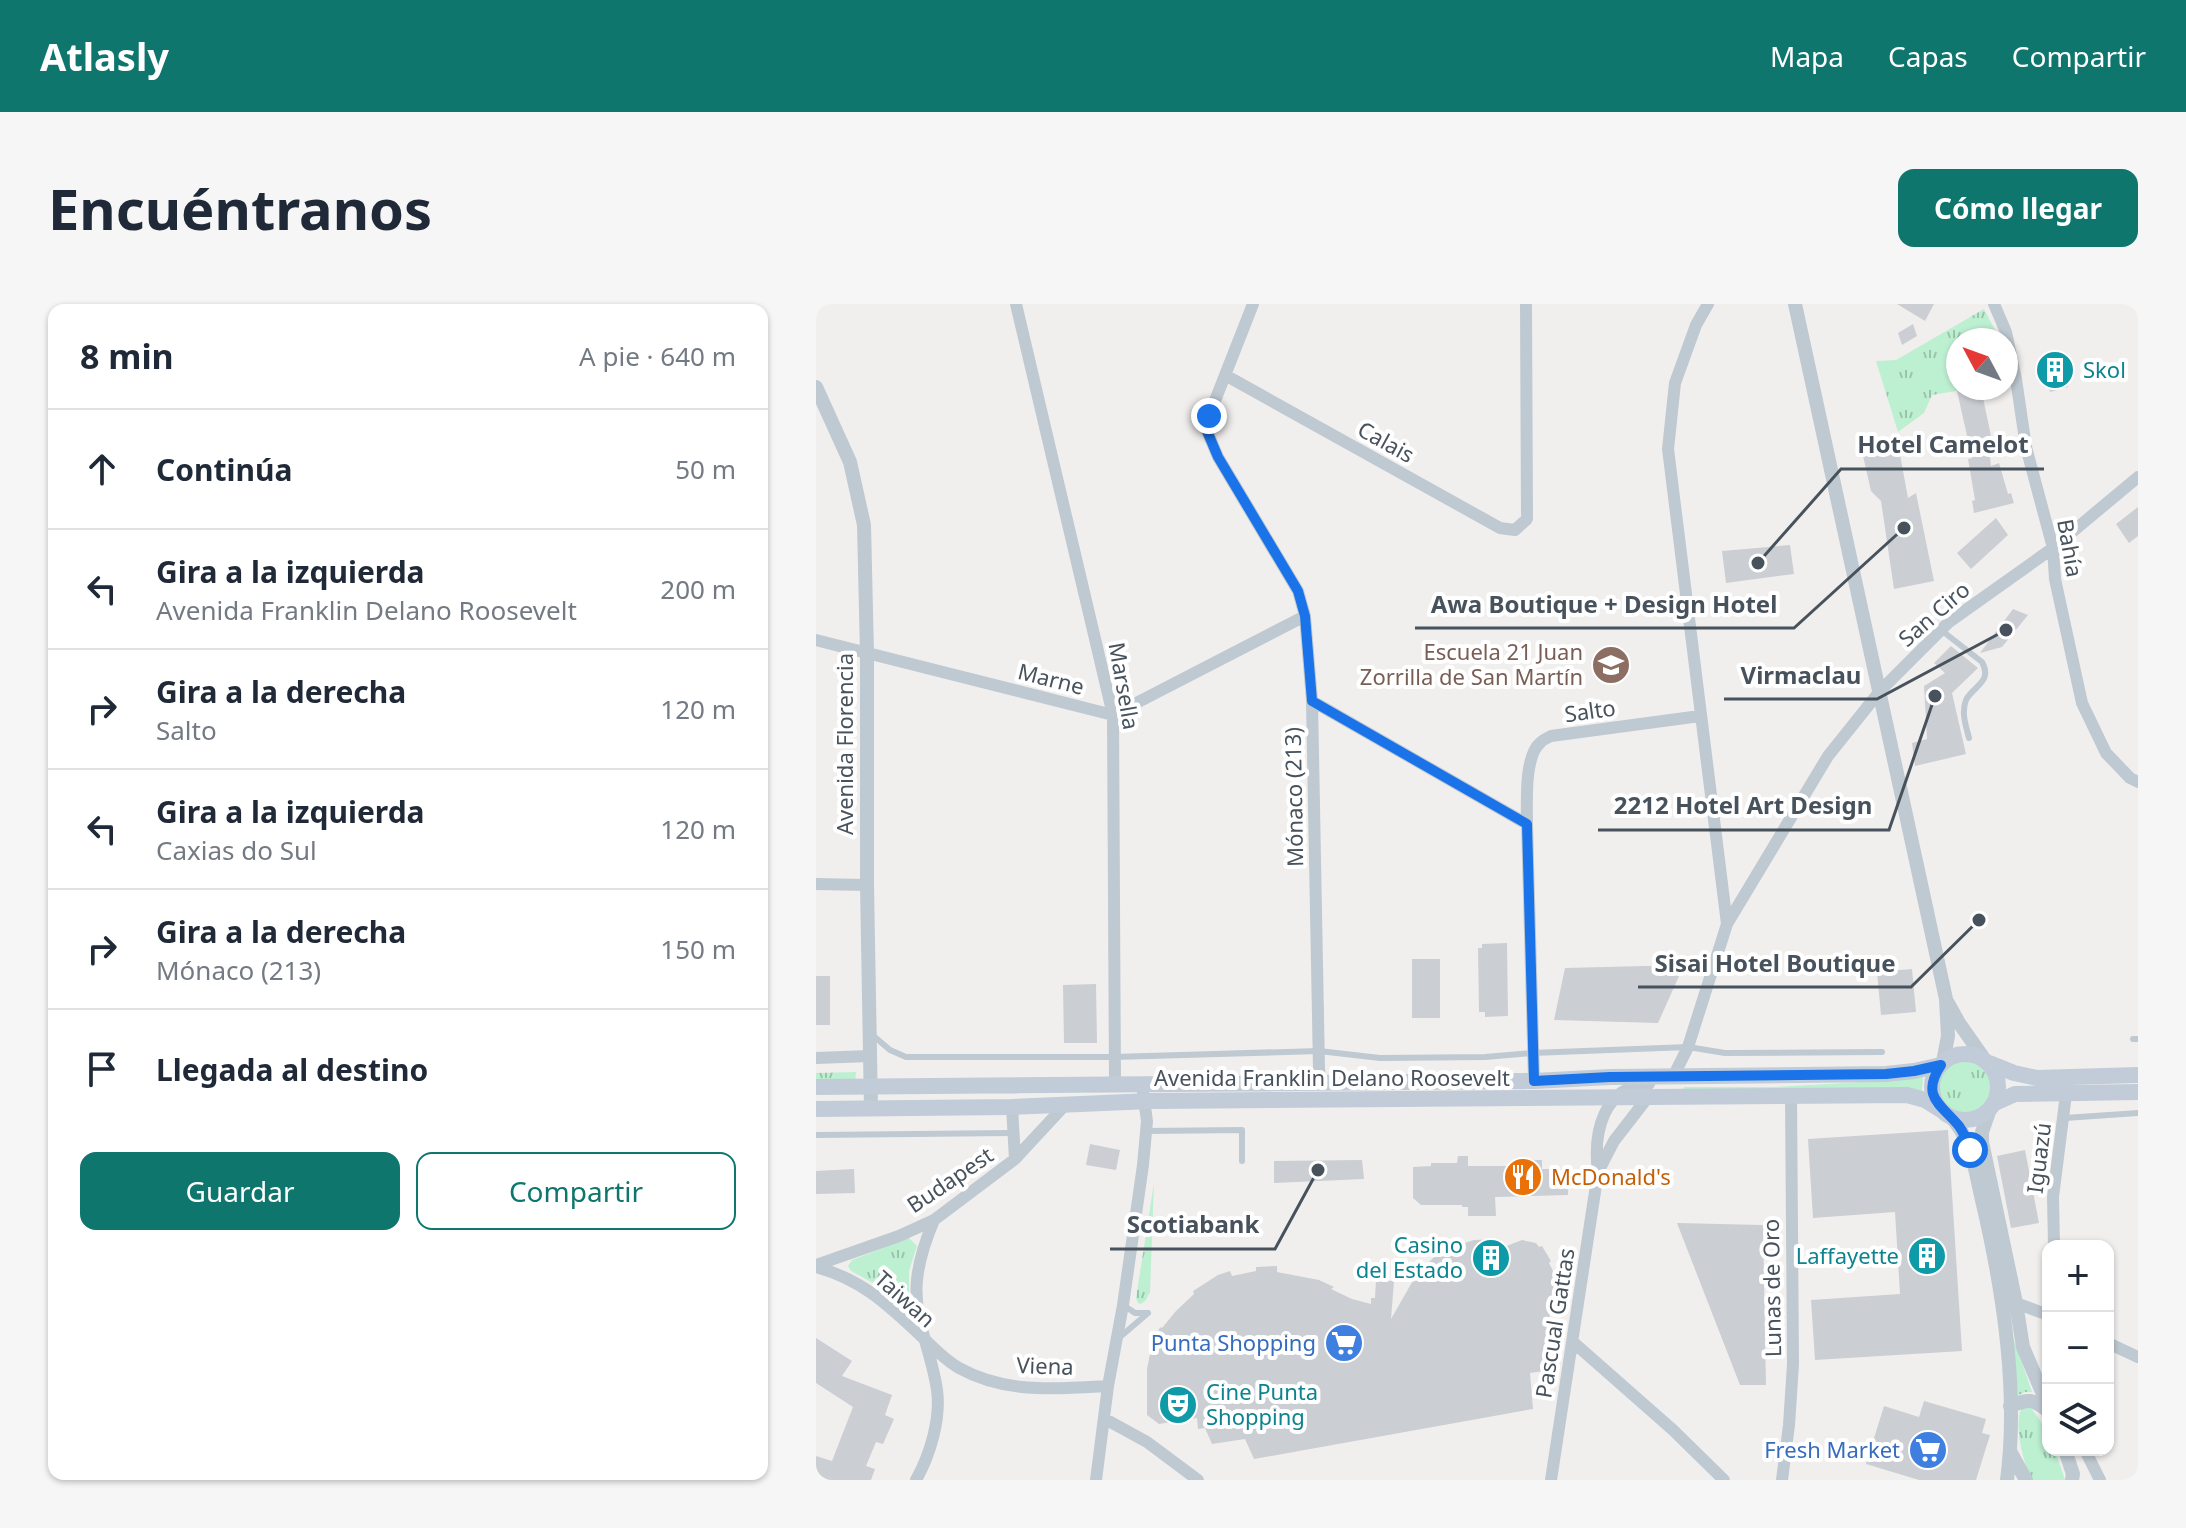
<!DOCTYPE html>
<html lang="es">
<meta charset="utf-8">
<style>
body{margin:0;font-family:"Noto Sans",sans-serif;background:#f6f6f7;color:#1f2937}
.controls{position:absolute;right:24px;bottom:24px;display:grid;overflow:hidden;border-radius:16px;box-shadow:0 2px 6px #0004}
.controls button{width:72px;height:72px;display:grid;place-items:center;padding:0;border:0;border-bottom:2px solid #e0e1e3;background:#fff;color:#1f2937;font:40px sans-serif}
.compass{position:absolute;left:1130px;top:24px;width:72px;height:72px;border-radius:50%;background:#fff;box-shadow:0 2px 6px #0004;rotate:311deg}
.stop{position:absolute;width:24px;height:24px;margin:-18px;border:6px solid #1a73e8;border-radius:50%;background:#fff}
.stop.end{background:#1a73e8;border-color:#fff;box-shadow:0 2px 8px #0008}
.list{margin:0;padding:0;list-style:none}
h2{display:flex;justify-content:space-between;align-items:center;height:104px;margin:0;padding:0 32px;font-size:34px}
h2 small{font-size:26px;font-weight:400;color:#747a83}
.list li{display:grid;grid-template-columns:52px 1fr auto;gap:24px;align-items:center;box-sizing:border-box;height:120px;padding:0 32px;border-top:2px solid #e0e1e3}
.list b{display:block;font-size:30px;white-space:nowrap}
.list p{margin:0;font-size:26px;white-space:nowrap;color:#747a83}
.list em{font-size:26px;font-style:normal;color:#747a83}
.actions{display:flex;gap:16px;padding:24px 32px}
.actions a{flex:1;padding:18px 0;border:2px solid #0f766e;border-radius:16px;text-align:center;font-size:28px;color:#0f766e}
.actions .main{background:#0f766e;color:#fff}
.icon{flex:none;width:44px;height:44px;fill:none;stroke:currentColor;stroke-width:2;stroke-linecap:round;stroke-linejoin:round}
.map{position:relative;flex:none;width:1322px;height:1176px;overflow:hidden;border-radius:16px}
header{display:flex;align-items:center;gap:48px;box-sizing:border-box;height:112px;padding:0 40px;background:#0f766e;color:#fff}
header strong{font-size:38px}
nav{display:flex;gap:44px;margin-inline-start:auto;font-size:28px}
.intro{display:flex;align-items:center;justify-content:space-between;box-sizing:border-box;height:192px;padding:0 48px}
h1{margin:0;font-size:56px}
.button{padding:20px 36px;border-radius:16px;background:#0f766e;color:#fff;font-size:28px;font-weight:700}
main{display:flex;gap:48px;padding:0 48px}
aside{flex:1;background:#fff;border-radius:16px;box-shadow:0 2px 6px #0004}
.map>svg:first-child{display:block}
.grass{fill:url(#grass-tufts)}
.building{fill:#cbced3}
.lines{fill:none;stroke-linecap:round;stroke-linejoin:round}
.service{stroke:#bfc9d1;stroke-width:6}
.minor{stroke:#bfc9d1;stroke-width:12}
.tertiary{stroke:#bfc9d1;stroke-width:14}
.secondary{stroke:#c1ccd8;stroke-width:16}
.route{stroke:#1a73e8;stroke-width:10}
.labels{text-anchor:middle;stroke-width:8;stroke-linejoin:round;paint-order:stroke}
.culture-label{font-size:22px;fill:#0d838f;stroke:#fff;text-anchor:start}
.street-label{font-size:22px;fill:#47525c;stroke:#fff}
.education-label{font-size:22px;fill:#785e54;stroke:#fff;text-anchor:end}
.food-label{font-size:22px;fill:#c56008;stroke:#fff;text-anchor:start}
.shop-label{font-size:22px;fill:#366cbe;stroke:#fff;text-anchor:end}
.leader{fill:none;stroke:#47525c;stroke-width:3}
.callout-dot{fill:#47525c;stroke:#fff;stroke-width:3}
.callout-label{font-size:24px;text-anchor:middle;font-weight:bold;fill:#47525c;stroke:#fff;stroke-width:8;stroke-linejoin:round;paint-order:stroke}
</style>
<header>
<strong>Atlasly</strong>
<nav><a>Mapa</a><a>Capas</a><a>Compartir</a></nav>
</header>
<div class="intro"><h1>Encuéntranos</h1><a class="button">Cómo llegar</a></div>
<main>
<aside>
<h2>8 min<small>A pie · 640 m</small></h2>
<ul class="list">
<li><svg class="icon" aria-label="ahead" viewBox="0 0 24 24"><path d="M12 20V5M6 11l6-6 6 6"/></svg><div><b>Continúa</b></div><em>50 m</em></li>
<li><svg class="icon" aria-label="left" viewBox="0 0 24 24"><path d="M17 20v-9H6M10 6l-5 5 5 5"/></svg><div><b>Gira a la izquierda</b><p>Avenida Franklin Delano Roosevelt</p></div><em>200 m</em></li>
<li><svg class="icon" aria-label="right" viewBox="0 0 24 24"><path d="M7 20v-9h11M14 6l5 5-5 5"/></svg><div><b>Gira a la derecha</b><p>Salto</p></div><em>120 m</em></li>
<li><svg class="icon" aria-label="left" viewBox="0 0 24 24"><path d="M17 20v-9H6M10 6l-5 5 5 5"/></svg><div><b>Gira a la izquierda</b><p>Caxias do Sul</p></div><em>120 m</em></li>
<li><svg class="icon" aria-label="right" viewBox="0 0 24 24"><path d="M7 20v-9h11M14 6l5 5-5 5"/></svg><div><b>Gira a la derecha</b><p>Mónaco (213)</p></div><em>150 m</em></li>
<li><svg class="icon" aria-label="arrive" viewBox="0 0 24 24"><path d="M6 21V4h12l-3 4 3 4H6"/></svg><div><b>Llegada al destino</b></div></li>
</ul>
<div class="actions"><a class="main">Guardar</a><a>Compartir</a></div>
</aside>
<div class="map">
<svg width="1322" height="1176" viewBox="0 0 1322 1176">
<defs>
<pattern id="grass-tufts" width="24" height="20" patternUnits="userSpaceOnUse" patternTransform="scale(2)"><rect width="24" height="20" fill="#bdefd1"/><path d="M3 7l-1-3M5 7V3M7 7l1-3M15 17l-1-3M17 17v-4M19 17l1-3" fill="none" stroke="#9bc4ad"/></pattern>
</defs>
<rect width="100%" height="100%" fill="#f1efee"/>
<path class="grass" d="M1168,5L1180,28L1182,36H1142V84H1158L1116,91L1108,109L1082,128L1060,57L1080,56Z
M1121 782a27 27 0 1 1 54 0a27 27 0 1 1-54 0Z
M40,768L39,778H0V769Z
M1107,771L1106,787L867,785L868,783H958L1047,778Z
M338,879L334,988L330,996L325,1000L322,999L320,994Z
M93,934L101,942L93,967V996L91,999L87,1001L59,980L35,967L32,962L36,956Z
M1197,1033L1216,1088H1209L1201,1092Z
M1214,1103C1226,1118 1232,1126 1232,1146H1239L1249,1176H1217C1207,1161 1198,1122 1205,1105Z"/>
<path class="building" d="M1081,0H1118L1109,17Z
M1097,20L1101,32L1086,41L1082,29Z
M1247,56L1252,83L1234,88L1228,59Z
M1165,84L1175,132H1172L1175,162L1183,159L1192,190L1195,189L1198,199L1158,209L1156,197L1159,196L1152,155L1156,154L1141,87Z
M1081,134L1092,194L1100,189L1118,277L1078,285L1065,197L1055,187L1045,143Z
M1322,203V232L1313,239L1300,220Z
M1180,214L1192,231L1155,265L1141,249Z
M974,241L978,270L910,279L906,247Z
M1197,305L1212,311L1186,343L1164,349Z
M1135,342L1162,364L1136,389L1150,450L1099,462L1096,439L1111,435L1108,382L1129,369L1118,359Z
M691,639L692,712L669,713V708H663L662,644H666V640Z
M596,655H624V714H596Z
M868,661L842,719L738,716L749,664Z
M1096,665L1100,708L1065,711L1061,668Z
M0,672H14V721H0Z
M280,680L281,739H248L247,681Z
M1132,826L1146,1047L999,1056L995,996L1084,990L1079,908L997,914L992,835Z
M274,840L304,846L300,866L270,861Z
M1209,846L1223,919L1195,924L1181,852Z
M642,852H652V862H715V856H726V865H753L752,891L679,893L680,912H652V903H646V901H605L597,894V863L615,862V859H641Z
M546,856L548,875L458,879V857Z
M38,865L39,889L0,890V867Z
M861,919L947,921L950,1081H924Z
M682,935L688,943L706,936L720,939L723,943L726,942L735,957L733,959L740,973L731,1028H739L735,1066L714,1069L717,1105L438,1155L429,1135L396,1140L389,1124L382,1125L381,1114L343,1120L331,1111V1065L335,1045L344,1023L346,1024L360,1007L378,990L377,987L402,971L414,967L416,972L440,967V963L461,962V968L503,976L518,983L515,985L536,995L555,1000V994H559L560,976L578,977L575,1015L599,973L617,954L636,943L658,936Z
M0,1034L36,1057L26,1072L76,1091L69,1111L78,1115L67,1140L60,1138L50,1162L59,1165L55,1176H0V1152L16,1157L37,1103L0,1079Z
M1108,1097L1170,1115L1166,1129L1174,1131L1160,1176H1103L1050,1160L1068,1102L1103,1113Z"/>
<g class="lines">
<path class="service" d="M1125,326L1166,358C1177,378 1157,382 1150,396C1145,409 1150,422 1153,434
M54,729L74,746L90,753H298L503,747L564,754L669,753L716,749L872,743L909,749L1066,748
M1317,735H1322
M1249,814L1322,809
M330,827L426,826V857
M0,831L196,829
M307,1001L319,1009H332
M304,1033L332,1009"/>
<path class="minor" d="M200,0L297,411L299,780
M437,0L393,112L391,127L402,153L482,287L489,312L496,397L503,765L505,779
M892,0L880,21L859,79L852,145L911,620
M1178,0L1190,28L1200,75L1210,143L1237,244L1239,275L1266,399L1290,449L1314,474L1322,478
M409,71L684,224L699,226L711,215L710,0
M0,336L297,411L489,312
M496,397L711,520
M0,580L51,581
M0,754L54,752
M857,773L872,743L911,620L1012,452L1064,387L1133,318L1237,244L1322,173
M718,777L711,520C711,500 708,453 724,439C725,437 733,433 735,432L884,412
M196,803L199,855
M782,868L798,837L832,793
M1238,942L1237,893L1251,782
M0,961L83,932L118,916L199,855L250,800
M0,963C44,975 69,998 101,1028C115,1041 127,1055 143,1064C190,1090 241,1085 292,1082
M1192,999H1200L1232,1011
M757,1038L857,1126L908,1176
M1292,1039L1322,1053
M289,1115L331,1138L382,1176
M1269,1146L1284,1176
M100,1176C114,1151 125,1115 121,1086C116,1049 97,1014 101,976C103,955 110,935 118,916
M280,1176L292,1082L307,1001L327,861L331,817L326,781
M735,1176L782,868C777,829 787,782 833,780
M966,1176L973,1121L977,1060L975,791"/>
<path class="tertiary" d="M979,0L1130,695L1132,732L1127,758
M0,83L34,158L48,221L51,350V581L55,805
M1132,699L1143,719L1169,756
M1174,805L1166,828V838L1200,999L1207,1043L1232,1102
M1134,812C1156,835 1159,867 1166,896C1187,985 1203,1086 1191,1176
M1194,1102C1213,1095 1216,1094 1232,1107
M1249,1146L1257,1170L1256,1176
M1195,1149L1210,1176"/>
<path class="secondary" d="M1116 783a33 33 0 1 1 66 0a33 33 0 1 1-66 0Z
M1173,759L1198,769L1221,774L1322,771
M0,783L718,777L794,773L1070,770L1098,767L1125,761
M1179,799L1199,790L1322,788
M0,805L196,803L335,797L1091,791L1109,796L1125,806"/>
</g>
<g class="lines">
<path class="route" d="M393,112L391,127L402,153L482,287L489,312L496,397L711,520L718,777L794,773L1070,770L1098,767L1125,761C1104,793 1125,800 1143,822C1148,829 1151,837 1154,846"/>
</g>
<defs>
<g id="building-disc" transform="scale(2)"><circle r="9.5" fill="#0f9aa8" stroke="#fff"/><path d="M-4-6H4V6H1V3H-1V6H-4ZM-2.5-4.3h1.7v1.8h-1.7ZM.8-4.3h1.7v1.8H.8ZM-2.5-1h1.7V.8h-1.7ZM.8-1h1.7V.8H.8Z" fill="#fff"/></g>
<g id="school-disc" transform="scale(2)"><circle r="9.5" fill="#8d6e63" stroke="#fff"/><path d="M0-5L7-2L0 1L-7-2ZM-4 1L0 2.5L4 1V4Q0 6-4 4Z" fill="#fff"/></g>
<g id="restaurant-disc" transform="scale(2)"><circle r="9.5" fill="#e8710a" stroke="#fff"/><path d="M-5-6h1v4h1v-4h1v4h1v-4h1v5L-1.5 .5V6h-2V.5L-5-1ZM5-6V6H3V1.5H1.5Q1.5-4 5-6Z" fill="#fff"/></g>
<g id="supermarket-disc" transform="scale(2)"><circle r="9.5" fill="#3f7fe0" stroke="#fff"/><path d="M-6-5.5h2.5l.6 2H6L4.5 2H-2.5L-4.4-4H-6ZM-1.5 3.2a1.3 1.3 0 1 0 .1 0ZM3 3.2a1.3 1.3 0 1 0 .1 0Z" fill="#fff"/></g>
<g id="theatre-disc" transform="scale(2)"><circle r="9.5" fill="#0f9aa8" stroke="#fff"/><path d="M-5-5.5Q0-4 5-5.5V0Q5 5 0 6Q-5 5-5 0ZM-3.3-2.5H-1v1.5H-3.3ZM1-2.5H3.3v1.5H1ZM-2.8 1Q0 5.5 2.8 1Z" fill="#fff"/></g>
</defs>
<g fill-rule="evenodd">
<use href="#building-disc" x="1239" y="66"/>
<use href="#school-disc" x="795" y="361"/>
<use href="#restaurant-disc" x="707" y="873"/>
<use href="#building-disc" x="1111" y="952"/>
<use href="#building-disc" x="675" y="954"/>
<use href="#supermarket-disc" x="528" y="1039"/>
<use href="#theatre-disc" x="362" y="1101"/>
<use href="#supermarket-disc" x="1112" y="1146"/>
</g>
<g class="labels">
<g class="culture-label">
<text x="1267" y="74">Skol</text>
<text x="647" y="949" text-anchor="end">Casino<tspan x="647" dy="25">del Estado</tspan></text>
<text x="1083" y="960" text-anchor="end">Laffayette</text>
<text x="390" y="1096">Cine Punta<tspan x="390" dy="25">Shopping</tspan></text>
</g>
<g class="street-label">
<text transform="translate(570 138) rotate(29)" y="8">Calais</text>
<text transform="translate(1254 244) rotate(80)" y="8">Bahía</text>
<text transform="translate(1118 310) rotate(-41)" y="8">San Ciro</text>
<text transform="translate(235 375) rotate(14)" y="8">Marne</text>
<text transform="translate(308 382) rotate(80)" y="8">Marsella</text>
<text transform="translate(774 407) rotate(-8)" y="8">Salto</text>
<text transform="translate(29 440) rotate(-90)" y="8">Avenida Florencia</text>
<text transform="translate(478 493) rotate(-91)" y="8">Mónaco (213)</text>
<text x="516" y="782">Avenida Franklin Delano Roosevelt</text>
<text transform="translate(1223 854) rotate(-83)" y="8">Iguazú</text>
<text transform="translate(134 876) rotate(-34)" y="8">Budapest</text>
<text transform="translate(956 984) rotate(-91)" y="8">Lunas de Oro</text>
<text transform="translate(89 995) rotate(42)" y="8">Taiwan</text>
<text transform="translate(739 1019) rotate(-81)" y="8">Pascual Gattas</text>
<text transform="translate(229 1062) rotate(2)" y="8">Viena</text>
</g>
<g class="education-label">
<text x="767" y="356">Escuela 21 Juan<tspan x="767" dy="25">Zorrilla de San Martín</tspan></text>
</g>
<g class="food-label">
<text x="735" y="881">McDonald's</text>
</g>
<g class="shop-label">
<text x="500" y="1047">Punta Shopping</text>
<text x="1084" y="1154">Fresh Market</text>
</g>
</g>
<path class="leader" d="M942 259L1025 165H1228M1088 224L978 324H599M1190 326L1061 395H908M1119 392L1073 526H782M1163 616L1095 683H822M502 866L459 945H294"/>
<g class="callout-dot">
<circle cx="942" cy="259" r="8"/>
<circle cx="1088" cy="224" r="8"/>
<circle cx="1190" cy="326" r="8"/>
<circle cx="1119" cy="392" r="8"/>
<circle cx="1163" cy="616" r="8"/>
<circle cx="502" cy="866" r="8"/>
</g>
<g class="callout-label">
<text x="1127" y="149">Hotel Camelot</text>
<text x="788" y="309">Awa Boutique + Design Hotel</text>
<text x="985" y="380">Virmaclau</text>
<text x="927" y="510">2212 Hotel Art Design</text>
<text x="959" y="668">Sisai Hotel Boutique</text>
<text x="377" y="929">Scotiabank</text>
</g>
</svg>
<div class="controls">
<button>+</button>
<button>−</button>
<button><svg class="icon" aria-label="layers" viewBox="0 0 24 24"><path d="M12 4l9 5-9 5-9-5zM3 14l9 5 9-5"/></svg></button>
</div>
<svg class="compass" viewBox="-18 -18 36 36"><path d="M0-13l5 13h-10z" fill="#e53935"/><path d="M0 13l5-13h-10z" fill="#747a83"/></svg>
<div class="stop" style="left:1154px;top:846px"></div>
<div class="stop end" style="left:393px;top:112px"></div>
</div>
</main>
